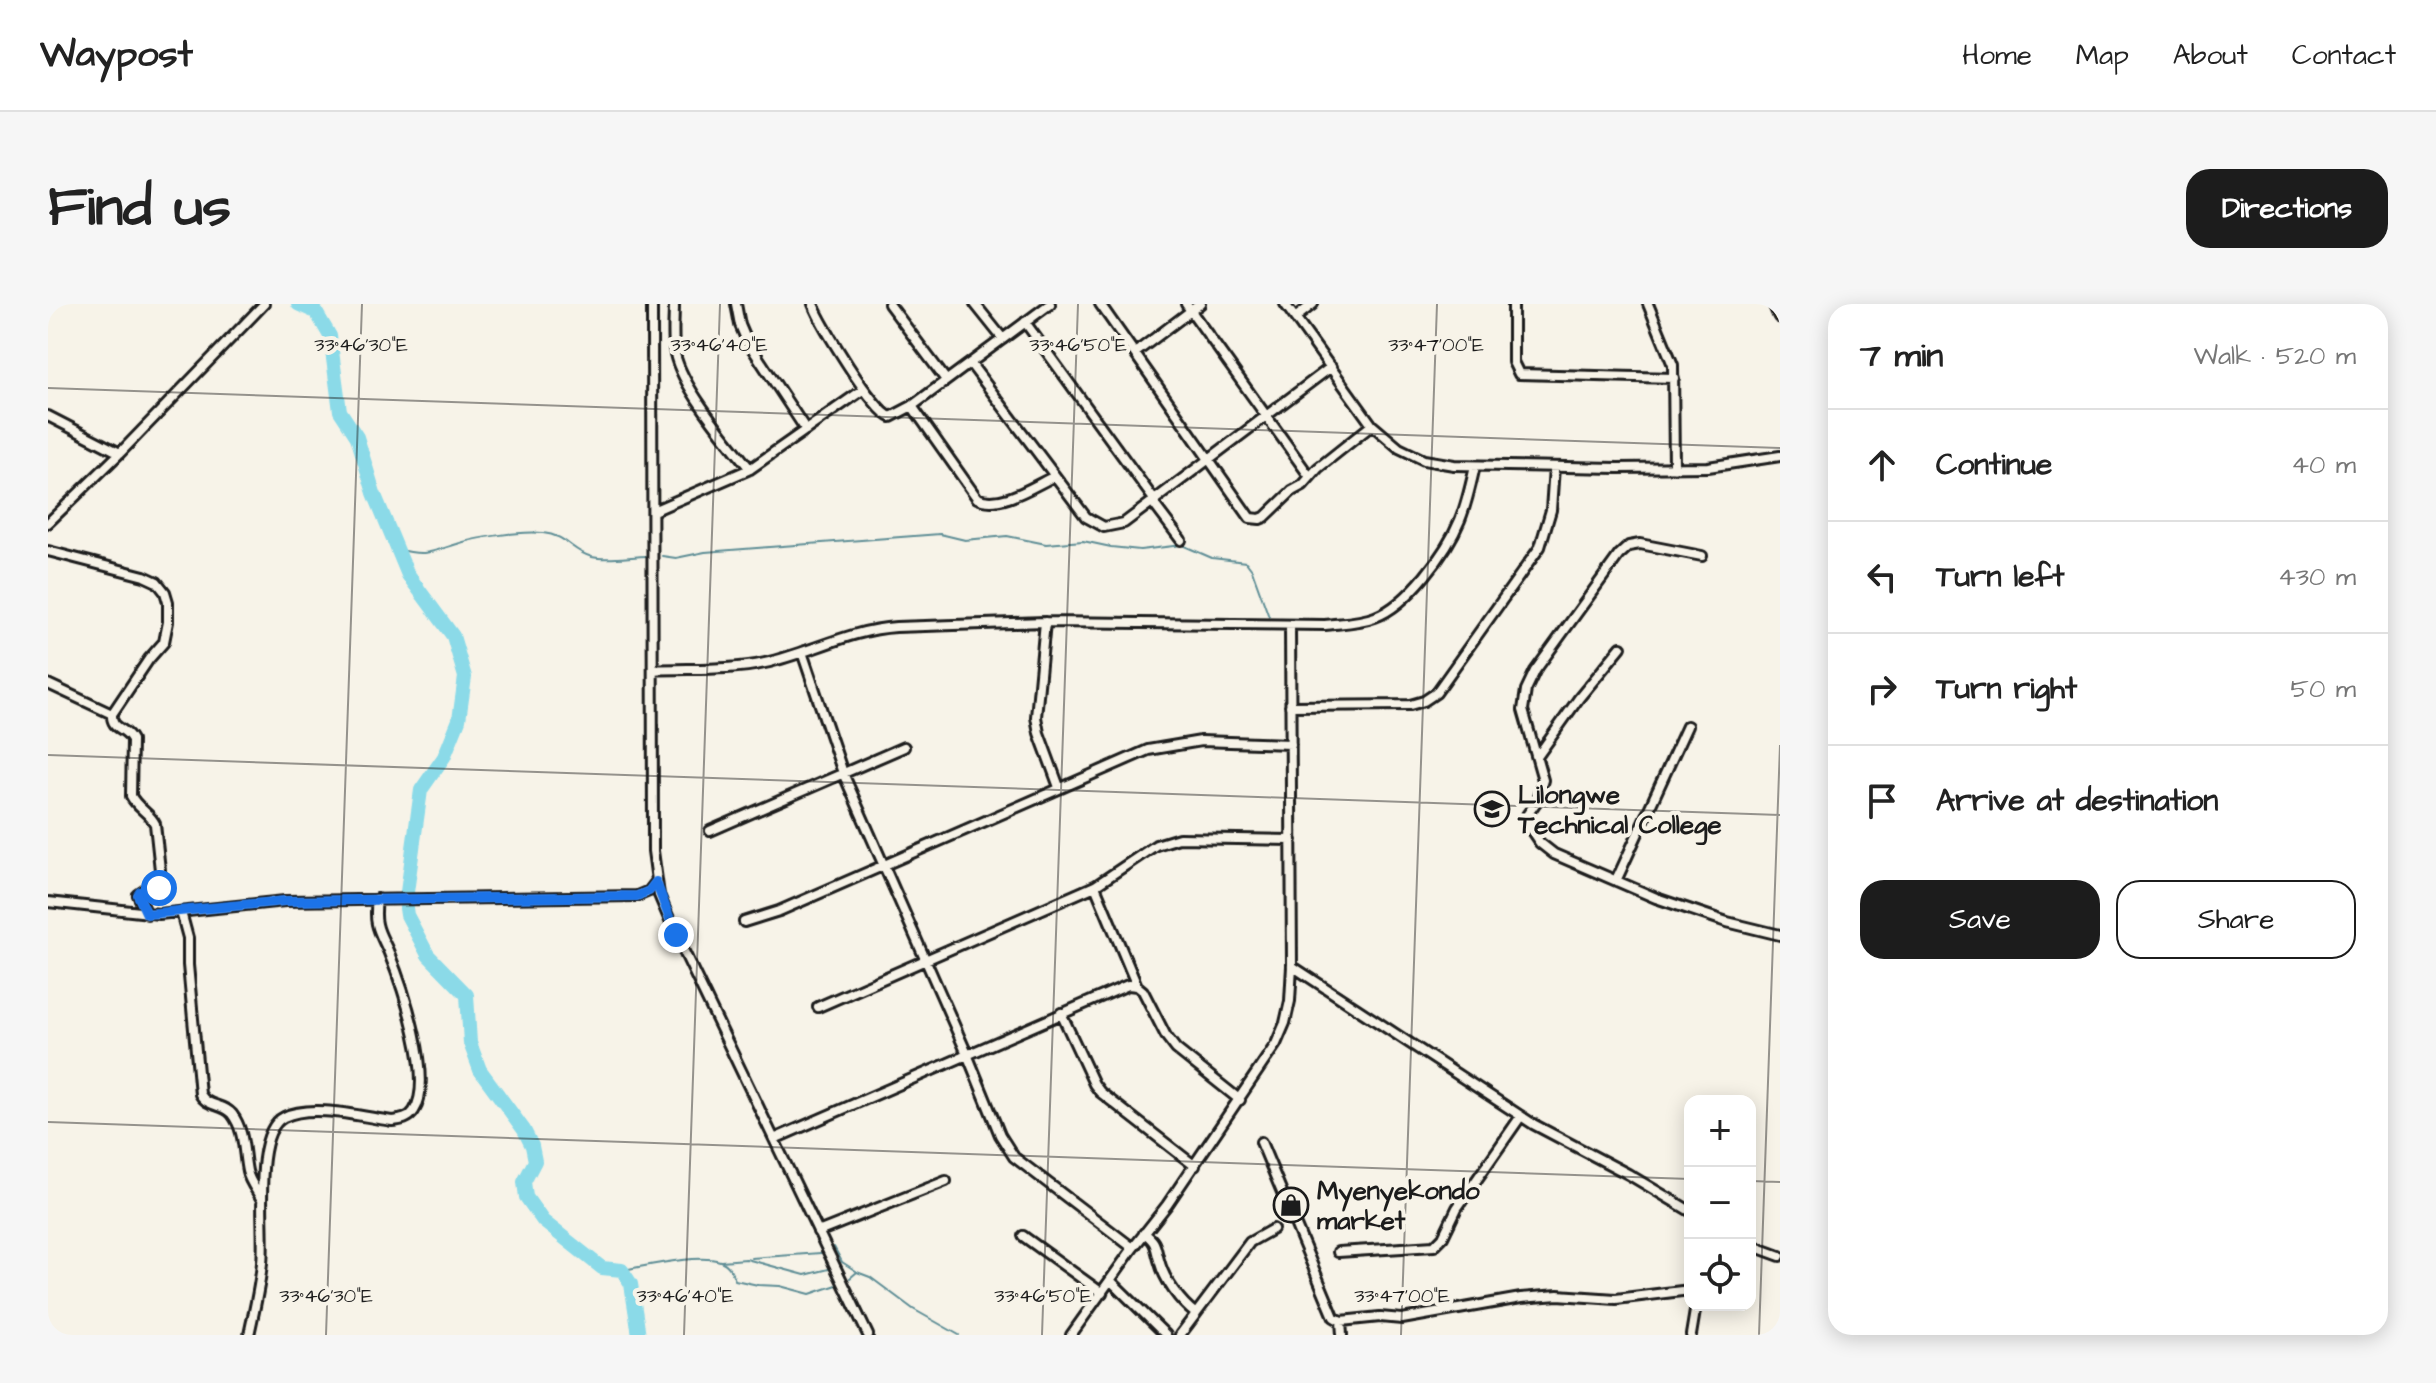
<!DOCTYPE html>
<meta charset="utf-8">
<style>
body{margin:0;font-family:"Architects Daughter",sans-serif;background:#f6f6f6;color:#222}
.controls{position:absolute;right:24px;bottom:24px;display:grid;overflow:hidden;border-radius:16px;box-shadow:0 4px 20px #0003}
.controls button{width:72px;height:72px;display:grid;place-items:center;padding:0;border:0;border-bottom:2px solid #e0e0e0;background:#fff;color:#222;font:40px sans-serif}
.stop{position:absolute;width:24px;height:24px;margin:-18px;border:6px solid #1a73e8;border-radius:50%;background:#fff}
.stop.end{background:#1a73e8;border-color:#fff;box-shadow:0 2px 8px #0008}
.list{margin:0;padding:0;list-style:none}
h2{display:flex;justify-content:space-between;align-items:center;height:104px;margin:0;padding:0 32px;font-size:34px}
h2 small{font-size:26px;font-weight:400;color:#767676}
.list li{display:grid;grid-template-columns:52px 1fr auto;gap:24px;align-items:center;box-sizing:border-box;height:112px;padding:0 32px;border-top:2px solid #e0e0e0}
.list b{display:block;font-size:30px;white-space:nowrap}
.list em{font-size:26px;font-style:normal;color:#767676}
.actions{display:flex;gap:16px;padding:24px 32px}
.actions a{flex:1;padding:18px 0;border:2px solid #1c1c1c;border-radius:24px;text-align:center;font-size:28px;color:#1c1c1c}
.actions .main{background:#1c1c1c;color:#fff}
.icon{flex:none;width:44px;height:44px;fill:none;stroke:currentColor;stroke-width:2;stroke-linecap:round;stroke-linejoin:round}
.map{position:relative;flex:none;width:1732px;height:1031px;overflow:hidden;border-radius:24px}
header{display:flex;align-items:center;gap:48px;box-sizing:border-box;height:112px;padding:0 40px;background:#fff;border-bottom:2px solid #e0e0e0}
header strong{font-size:38px}
nav{display:flex;gap:44px;margin-inline-start:auto;font-size:28px}
.intro{display:flex;align-items:center;justify-content:space-between;box-sizing:border-box;height:192px;padding:0 48px}
h1{margin:0;font-size:56px}
.button{padding:20px 36px;border-radius:24px;background:#1c1c1c;color:#fff;font-size:28px;font-weight:700}
main{display:flex;gap:48px;padding:0 48px}
aside{flex:1;background:#fff;border-radius:24px;box-shadow:0 4px 20px #0003}
.map>svg:first-child{display:block}
.lines{fill:none;stroke-linecap:round;stroke-linejoin:round}
.stream{stroke:#5f8e96;stroke-width:2}
.river{stroke:#8bdae8;stroke-width:14}
.minor-casing{stroke:#1c1c1c;stroke-width:14}
.highway-casing{stroke:#1c1c1c;stroke-width:17}
.minor{stroke:#f7f3e8;stroke-width:8}
.highway{stroke:#f9e181;stroke-width:11}
.route{stroke:#1a73e8;stroke-width:10}
.ticks{fill:none;stroke:#1c1c1c;stroke-width:2;stroke-opacity:0.45}
.labels{text-anchor:middle;stroke-width:8;stroke-linejoin:round;paint-order:stroke}
.poi-label{font-size:26px;font-weight:bold;fill:#1c1c1c;stroke:#f7f3e8;text-anchor:start}
.ticks-label{font-size:20px;text-anchor:middle;fill:#1c1c1c;stroke:#f7f3e8;stroke-width:8;stroke-linejoin:round;paint-order:stroke}
</style>
<header>
<strong>Waypost</strong>
<nav><a>Home</a><a>Map</a><a>About</a><a>Contact</a></nav>
</header>
<div class="intro"><h1>Find us</h1><a class="button">Directions</a></div>
<main>
<div class="map">
<svg width="1732" height="1031" viewBox="0 0 1732 1031">
<rect width="100%" height="100%" fill="#f7f3e8"/>
<filter id="ink" filterUnits="userSpaceOnUse"><feTurbulence type="fractalNoise" baseFrequency=".0125" numOctaves="2"/><feDisplacementMap in="SourceGraphic" scale="16" xChannelSelector="R" yChannelSelector="G"/><feConvolveMatrix kernelMatrix="1 2 1 2 8 2 1 2 1" color-interpolation-filters="sRGB"/></filter>
<g filter="url(#ink)">
<g class="lines">
<path class="stream" d="M349,245C378,253 382,248 409,240C429,233 473,227 495,229C518,231 523,247 544,253C560,257 583,252 600,252
M614,252L628,254L657,248L892,230L917,236L959,232L998,240L1035,237L1063,243L1092,246L1134,241L1164,254L1198,258L1204,266L1221,313
M786,943L794,958L808,967
M703,954L773,949
M673,957L698,955L757,971L781,965
M574,966C599,962 649,950 672,957C681,960 684,968 687,976L710,981L732,982L762,990L789,981
M802,974L809,968L822,973L865,1005L911,1031"/>
<path class="river" d="M250,0L268,8L282,32L292,107L309,133L326,189L360,271L405,332L417,373L411,416L396,453L373,486L359,588
M358,604L359,611L380,651L419,691L422,739L432,766L476,826L484,842L487,857L476,878L478,893L495,917L554,964L574,966L583,980L591,1031"/>
<g class="minor-casing">
<path id="minor" d="M604,0L605,547L611,591L628,631L820,1031
M626,0C626,16 624,34 627,50C635,85 679,136 702,165
M688,0L692,21L698,35L758,126
M765,0C773,20 825,107 843,113L864,102L1002,0
M841,0L898,76
M927,0L955,35
M1052,0L1202,214L1212,215L1217,213L1244,187L1255,181L1270,164L1324,121
M1138,0L1262,173
M1237,0L1324,121L1351,144L1376,156L1406,161L1570,164L1660,163L1732,152
M1465,0V58L1471,70L1626,74
M1600,0L1625,61L1626,164
M1247,14L1265,0
M977,18L1107,197
M1087,49L1152,0
M922,59L1038,213L1056,223L1076,219L1283,63
M864,102L929,194C953,205 985,182 1007,172
M0,112L72,149
M1105,199L1133,236
M605,207L702,165L816,85
M0,219L72,149L216,0
M0,247L96,272L109,278L117,288L120,298V318L116,338L101,355L64,410C63,426 78,423 84,436L83,492C89,504 102,509 107,520L112,566L111,584L97,586L90,591L99,610
M1654,252L1592,240L1581,242L1571,251L1487,367L1478,386L1475,406L1495,476L1489,497L1479,511V520L1492,539L1506,550L1608,594L1679,618L1732,631
M997,318L988,413L991,429L1011,483
M754,348L795,469L919,750L952,831L966,853L1085,944
M605,366C641,364 681,367 717,359C762,349 802,326 848,323L997,318L1277,321C1294,319 1311,319 1327,313C1360,301 1399,248 1412,216C1419,199 1423,180 1427,162
M0,380L64,410
M1242,402L1362,401L1376,397L1388,389L1492,243L1503,206L1506,163
M1489,453L1531,394L1573,343
M662,527L856,443
M1568,577L1639,422
M1047,582L1089,682
M0,598L111,610L237,597L589,592L601,587L608,578
M133,608L140,634V661L152,790C160,804 175,799 184,810C197,827 195,848 199,867C201,877 209,887 214,896
M696,618L731,607L1100,446L1153,437L1243,440
M1244,662L1485,820L1580,870L1642,907
M770,703L1047,582L1108,541L1131,534L1244,536
M1013,709L1046,780L1052,788L1147,862
M726,835L1080,681L1089,682L1095,687L1118,732L1128,745L1192,796
M1213,838L1286,1013L1293,1017L1332,1013L1354,1015L1473,994L1510,991L1568,995L1642,986
M770,928L898,877
M1096,929C1109,938 1107,943 1111,956C1116,976 1132,998 1148,1010
M975,932L1054,989
M1702,941L1732,952
M1290,948L1386,942L1395,933L1409,904L1473,812
M1063,977L1118,1031
M1293,1017L1294,1031
M201,1031C206,1007 212,983 214,959C218,926 203,829 236,813C263,799 315,813 344,817C353,816 361,815 366,807C387,776 354,681 341,649C337,639 331,630 329,620C327,612 328,603 329,595
M1023,1031L1085,944L1119,901L1228,740L1237,719L1242,697L1244,662L1242,321
M1132,1031L1202,938L1225,925
M1643,1031L1648,1001"/>
</g>
<g class="highway-casing">
<path id="highway" d="M1727,0L1732,12"/>
</g>
<use href="#minor" class="minor"/>
<use href="#highway" class="highway"/>
</g>
</g>
<g class="lines" filter="url(#ink)">
<path class="route" d="M111,584L92,588L90,591L99,610L237,597L589,592L601,587L608,578L628,631"/>
</g>
<path class="ticks" d="M0,84L1732,144M0,451L1732,511M0,818L1642,875M1702,877L1732,878M278,1031L314,0M636,1031L672,0M994,1031L1030,0M1353,1031L1389,0M1711,1031L1732,441"/>
<defs>
<g id="university-ring" transform="scale(1.8)"><circle r="9.5" fill="#f7f3e8" stroke="#1c1c1c" stroke-width="1.5"/><path d="M0-5L7-2L0 1L-7-2ZM-4 1L0 2.5L4 1V4Q0 6-4 4Z" fill="#1c1c1c"/></g>
<g id="shop-ring" transform="scale(1.8)"><circle r="9.5" fill="#f7f3e8" stroke="#1c1c1c" stroke-width="1.5"/><path d="M-5-2.5h2.3a2.7 3.5 0 0 1 5.4 0H5L5.5 6h-11ZM-1.5-2.5h3a1.5 2.3 0 0 0-3 0Z" fill="#1c1c1c"/></g>
</defs>
<g fill-rule="evenodd">
<use href="#university-ring" x="1444" y="505"/>
<use href="#shop-ring" x="1243" y="901"/>
</g>
<g class="labels">
<g class="poi-label">
<text x="1470" y="499">Lilongwe<tspan x="1470" dy="30">Technical College</tspan></text>
<text x="1269" y="895">Myenyekondo<tspan x="1269" dy="30">market</tspan></text>
</g>
</g>
<g class="ticks-label">
<text x="313" y="47">33°46'30"E</text>
<text x="671" y="47">33°46'40"E</text>
<text x="1030" y="47">33°46'50"E</text>
<text x="1388" y="47">33°47'00"E</text>
<text x="278" y="998">33°46'30"E</text>
<text x="637" y="998">33°46'40"E</text>
<text x="995" y="998">33°46'50"E</text>
<text x="1354" y="998">33°47'00"E</text>
</g>
</svg>
<div class="controls">
<button>+</button>
<button>−</button>
<button><svg class="icon" aria-label="locate" viewBox="0 0 24 24"><circle cx="12" cy="12" r="6"/><path d="M12 2v4M12 18v4M2 12h4M18 12h4"/></svg></button>
</div>
<div class="stop" style="left:111px;top:584px"></div>
<div class="stop end" style="left:628px;top:631px"></div>
</div>
<aside>
<h2>7 min<small>Walk · 520 m</small></h2>
<ul class="list">
<li><svg class="icon" aria-label="ahead" viewBox="0 0 24 24"><path d="M12 20V5M6 11l6-6 6 6"/></svg><div><b>Continue</b></div><em>40 m</em></li>
<li><svg class="icon" aria-label="left" viewBox="0 0 24 24"><path d="M17 20v-9H6M10 6l-5 5 5 5"/></svg><div><b>Turn left</b></div><em>430 m</em></li>
<li><svg class="icon" aria-label="right" viewBox="0 0 24 24"><path d="M7 20v-9h11M14 6l5 5-5 5"/></svg><div><b>Turn right</b></div><em>50 m</em></li>
<li><svg class="icon" aria-label="arrive" viewBox="0 0 24 24"><path d="M6 21V4h12l-3 4 3 4H6"/></svg><div><b>Arrive at destination</b></div></li>
</ul>
<div class="actions"><a class="main">Save</a><a>Share</a></div>
</aside>
</main>
